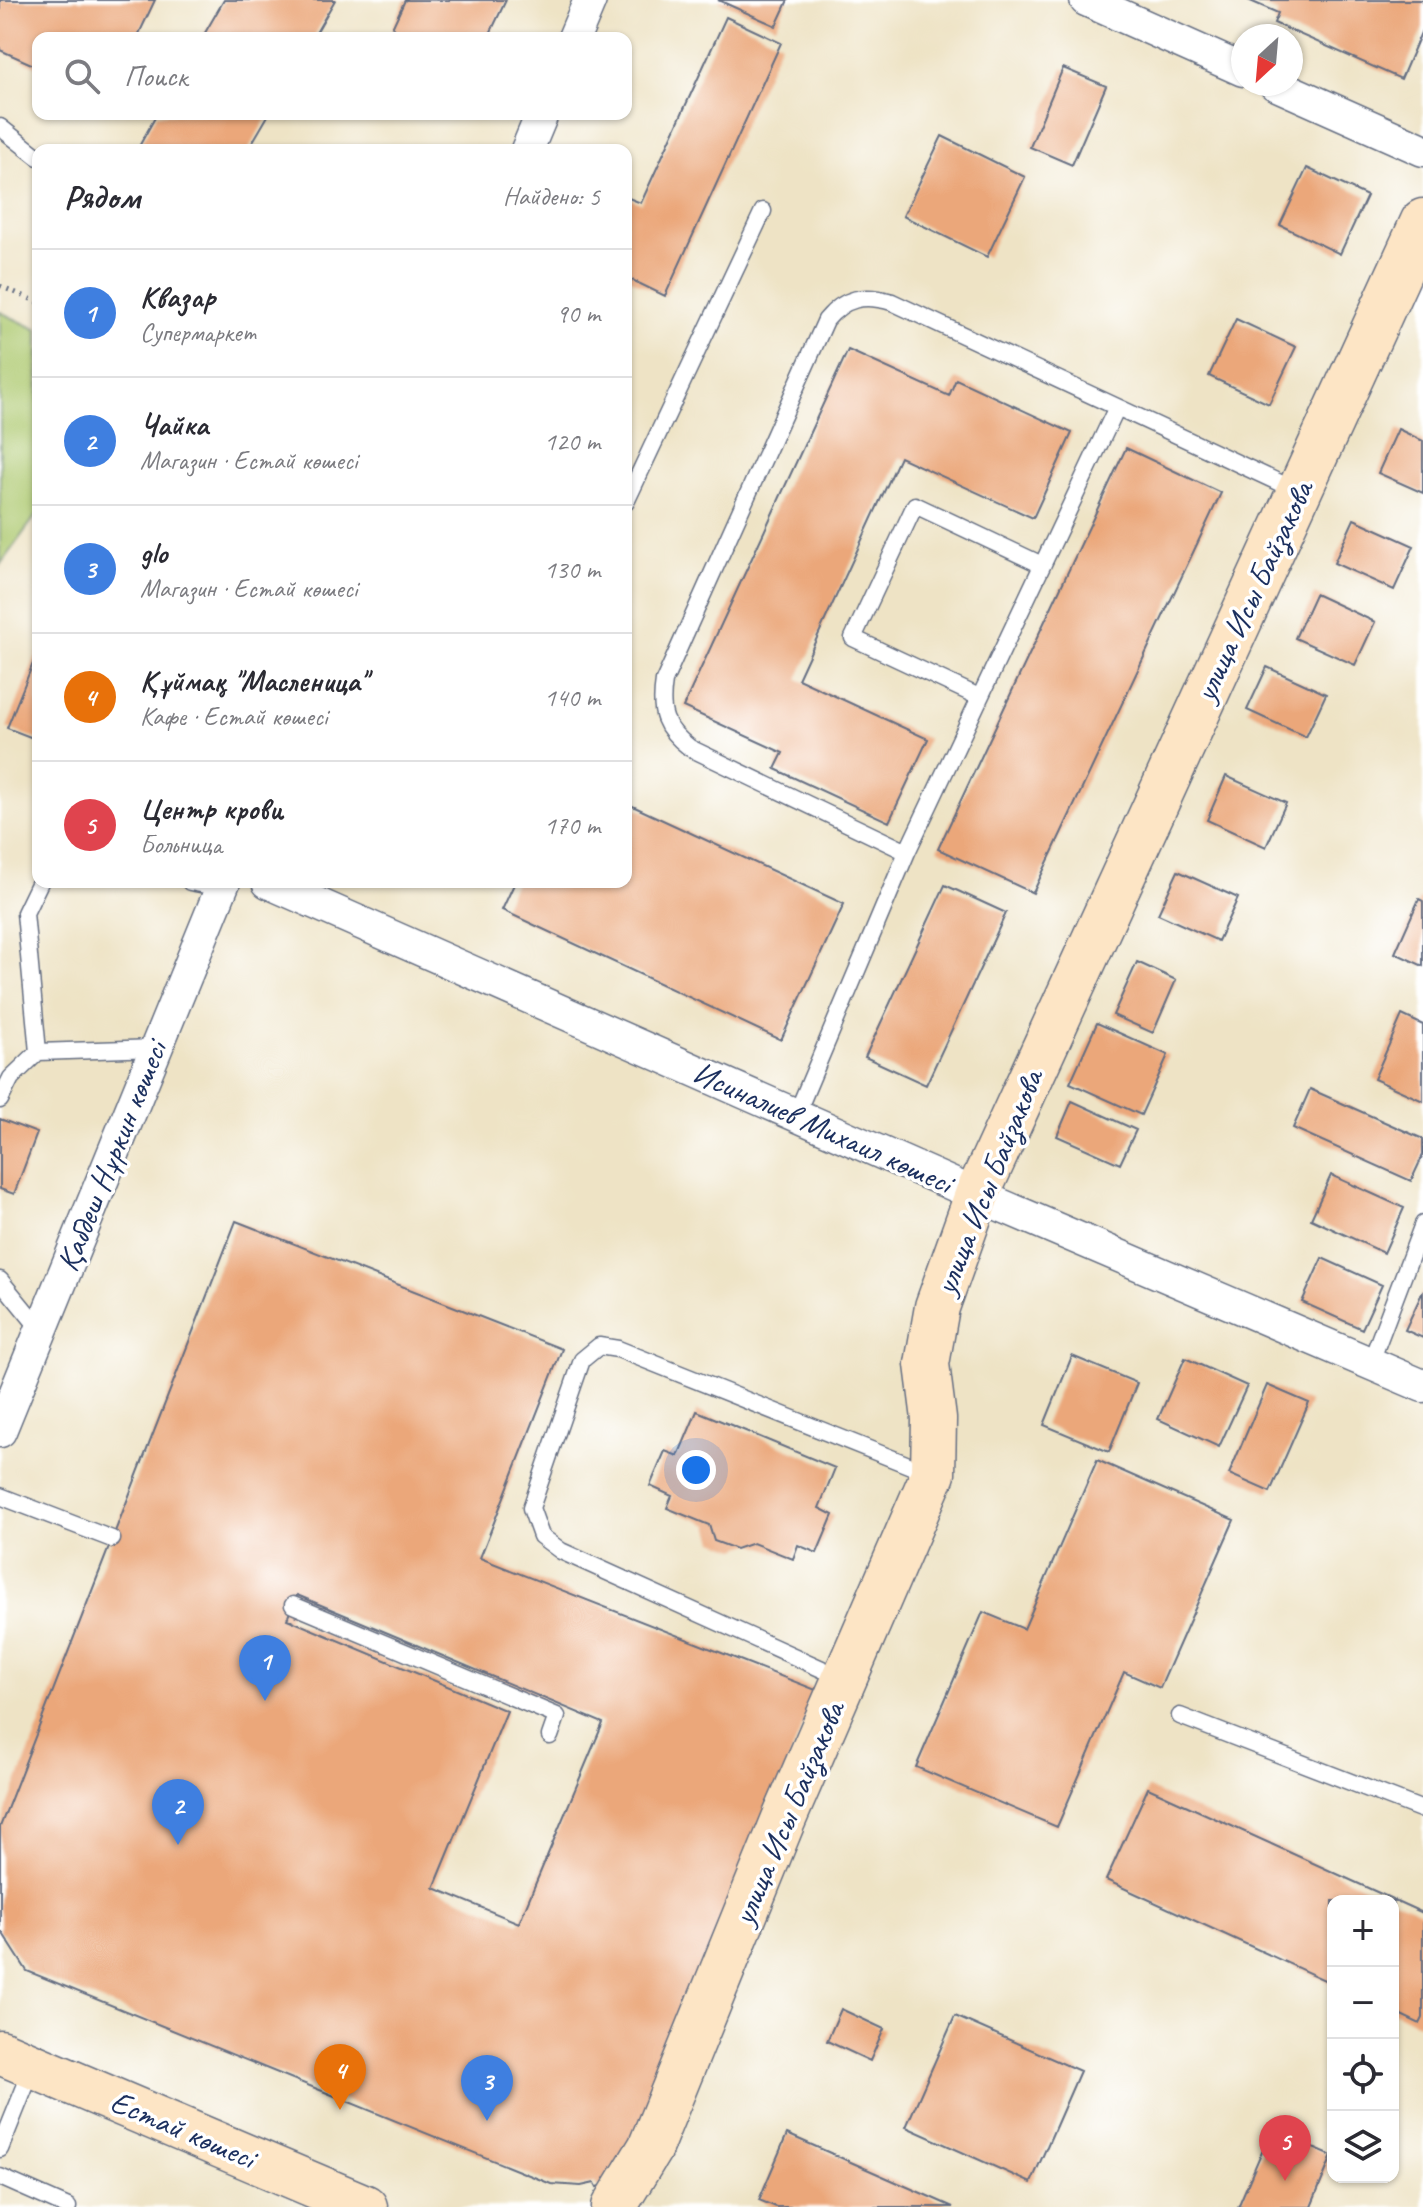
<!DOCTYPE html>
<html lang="ru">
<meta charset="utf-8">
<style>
body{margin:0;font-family:Caveat,sans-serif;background:#f2f2f3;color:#2b2b33}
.controls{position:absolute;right:24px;bottom:24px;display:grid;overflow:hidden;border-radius:16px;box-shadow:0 2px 6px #0004}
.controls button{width:72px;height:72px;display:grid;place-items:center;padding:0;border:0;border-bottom:2px solid #e1e1e2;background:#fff;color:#2b2b33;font:40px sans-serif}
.compass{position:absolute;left:1231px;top:24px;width:72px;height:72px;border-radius:50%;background:#fff;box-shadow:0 2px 6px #0004;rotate:206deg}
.you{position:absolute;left:696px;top:1470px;width:28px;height:28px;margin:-20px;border:6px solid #fff;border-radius:50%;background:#1a73e8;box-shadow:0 0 0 12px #1a73e833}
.badge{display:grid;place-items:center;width:52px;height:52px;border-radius:50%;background:#0f766e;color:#fff;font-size:26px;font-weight:700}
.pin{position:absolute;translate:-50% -66px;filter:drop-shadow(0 2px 4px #0008)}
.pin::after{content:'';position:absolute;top:42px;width:28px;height:24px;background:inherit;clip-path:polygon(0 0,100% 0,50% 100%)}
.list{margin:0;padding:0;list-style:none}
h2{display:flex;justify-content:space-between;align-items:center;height:104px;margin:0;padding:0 32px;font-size:34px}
h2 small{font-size:26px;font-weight:400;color:#7c7c81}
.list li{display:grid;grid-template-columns:52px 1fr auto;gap:24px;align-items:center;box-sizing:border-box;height:128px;padding:0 32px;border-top:2px solid #e1e1e2}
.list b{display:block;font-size:30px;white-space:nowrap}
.list p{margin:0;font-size:26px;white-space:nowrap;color:#7c7c81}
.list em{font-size:26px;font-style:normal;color:#7c7c81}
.icon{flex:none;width:44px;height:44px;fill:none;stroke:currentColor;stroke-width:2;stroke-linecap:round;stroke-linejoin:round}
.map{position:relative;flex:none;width:1423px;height:2207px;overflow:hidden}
.search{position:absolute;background:#fff;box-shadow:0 2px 6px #0004;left:32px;top:32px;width:600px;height:88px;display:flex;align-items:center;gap:20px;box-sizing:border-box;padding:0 28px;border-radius:16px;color:#7c7c81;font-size:30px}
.panel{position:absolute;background:#fff;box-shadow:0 2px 6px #0004;left:32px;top:144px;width:600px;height:744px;border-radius:16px}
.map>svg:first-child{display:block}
.green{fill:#adc96f;stroke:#647c66;stroke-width:2}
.building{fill:#eba77a;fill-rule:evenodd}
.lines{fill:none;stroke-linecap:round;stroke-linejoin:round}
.lane-casing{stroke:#656e82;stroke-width:19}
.street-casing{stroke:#656e82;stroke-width:35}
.secondary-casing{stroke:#656e82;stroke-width:47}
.path{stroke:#656e82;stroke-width:5;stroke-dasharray:2 6;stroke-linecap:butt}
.lane{stroke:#fff;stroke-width:16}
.street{stroke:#fff;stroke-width:32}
.secondary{stroke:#fde5c5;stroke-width:44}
.labels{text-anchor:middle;stroke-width:7;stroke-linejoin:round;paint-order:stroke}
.street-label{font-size:32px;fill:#1b2f5e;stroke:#fff}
</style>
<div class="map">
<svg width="1423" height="2207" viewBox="0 0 1423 2207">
<rect width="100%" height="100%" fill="#fff"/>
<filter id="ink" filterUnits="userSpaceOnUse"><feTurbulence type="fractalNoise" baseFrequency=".0125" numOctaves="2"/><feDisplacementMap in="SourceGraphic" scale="16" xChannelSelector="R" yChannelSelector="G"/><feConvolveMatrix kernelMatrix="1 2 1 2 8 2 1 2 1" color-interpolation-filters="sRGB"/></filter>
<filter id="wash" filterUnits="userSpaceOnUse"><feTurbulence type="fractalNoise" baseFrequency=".006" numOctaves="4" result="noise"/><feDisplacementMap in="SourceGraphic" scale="32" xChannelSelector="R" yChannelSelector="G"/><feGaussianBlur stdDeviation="1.8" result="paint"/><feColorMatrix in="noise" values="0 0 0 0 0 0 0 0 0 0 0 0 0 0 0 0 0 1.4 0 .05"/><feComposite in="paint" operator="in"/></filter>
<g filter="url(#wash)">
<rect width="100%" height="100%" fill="#eee3c5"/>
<path class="green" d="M0,312L38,330V513L0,565Z"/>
<g id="blocks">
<path class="building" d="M0,0H155L137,38H38V67L0,50Z
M224,0H335L313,38H202Z
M405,0H506L488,38H411L392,28Z
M718,0H788L776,26Z
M1248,0H1423V28L1401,79L1274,23L1278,13Z
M726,17L781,43L665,296L626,277V197L641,203Z
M1063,68L1106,86L1072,165L1030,147Z
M157,114H269L248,150H137Z
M942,136L1025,177L987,257L903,216Z
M1307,168L1367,196L1340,254L1280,225Z
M1236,319L1296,347L1269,404L1209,376Z
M848,350L949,396L956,379L1072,433L1033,518L900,457L798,679L928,739L889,822L775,769L783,753L683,707Z
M1398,429L1423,441V493L1378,473Z
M1126,448L1221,493L1033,893L938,849Z
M1354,519L1414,546L1394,590L1334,563Z
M1315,594L1375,622L1355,665L1295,638Z
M38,651V740L7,728Z
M1267,667L1326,694L1306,737L1247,710Z
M1226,776L1286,803L1266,847L1207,820Z
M626,803L844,904L781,1040L502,910L515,882H626Z
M1178,871L1238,898L1218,941L1158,914Z
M945,885L1006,913L926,1085L865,1057Z
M1419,899L1423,901V966L1395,953Z
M1137,962L1176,980L1153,1033L1113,1015Z
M1402,1015L1423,1025V1101L1374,1079Z
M1097,1023L1168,1055L1141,1115L1070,1083Z
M1310,1089L1423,1139V1155L1411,1181L1293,1128Z
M1072,1101L1136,1130L1120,1164L1057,1136Z
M0,1119L37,1133L14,1194L0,1189Z
M1331,1175L1404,1208L1384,1253L1311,1219Z
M236,1221L562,1349L480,1558L816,1690L629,2180L597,2187L595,2183L581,2186L551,2184L27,1971L2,1932L0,1933V1827ZM297,1595L603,1723L519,1923L434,1888L507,1711L287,1619Z
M1322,1258L1382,1285L1362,1329L1302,1302Z
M1423,1291V1338L1405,1330Z
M1072,1356L1137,1383L1109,1452L1044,1425Z
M1185,1358L1247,1386L1219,1447L1158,1419Z
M1267,1385L1309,1403L1270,1492L1229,1474Z
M697,1411L835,1468L819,1508L833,1515L817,1553L798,1545L793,1559L753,1543L736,1549L714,1541L709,1525L667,1508L672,1496L650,1486L665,1451L678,1456Z
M1097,1460L1234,1520L1160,1688L1124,1672L1057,1827L916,1767L983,1612L1024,1629Z
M1148,1788L1423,1913V2018L1420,2024L1393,2011V1901H1333V1984L1106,1880Z
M841,2009L884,2029L870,2061L827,2041Z
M955,2016L1080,2071L1031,2183L906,2127Z
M1271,2130L1332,2156L1311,2207H1238Z
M787,2134L953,2207H776L759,2200Z"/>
</g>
</g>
<g filter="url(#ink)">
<use href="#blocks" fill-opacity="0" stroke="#656e82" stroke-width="2"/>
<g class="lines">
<g class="lane-casing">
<path id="lane" d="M0,127L38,157
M626,502L763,211
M979,697L853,638L915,505L1042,565
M907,852L1117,407
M190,882L221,888
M38,1052L25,913L40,882
M0,1100L11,1078L38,1052L156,1048
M796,1115L907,852L690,748C664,728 659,713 664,681L826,320C845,297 864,294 892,302L1297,491
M0,1280L40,1329
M1370,1364L1423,1224
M0,1496L112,1539
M293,1605L557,1716L550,1736
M844,1679L561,1551L541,1536L531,1508L582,1360L599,1346L618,1349L931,1474
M1180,1716L1423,1810
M0,2149L33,2067
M0,2177L68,2207"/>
</g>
<g class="street-casing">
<path id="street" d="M1086,0L1243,70
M574,38L590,0
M1275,84L1423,150
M527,150L542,114
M268,882L977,1195L1423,1386
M0,1431L224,882"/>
</g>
<g class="secondary-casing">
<path id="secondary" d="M0,2052L365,2207
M614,2207L650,2148L783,1821L933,1474L934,1419L927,1364L937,1307L977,1195L1423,221"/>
</g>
<path class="path" d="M0,286L38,302"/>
<use href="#lane" class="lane"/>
<use href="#street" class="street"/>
<use href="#secondary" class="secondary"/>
</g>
</g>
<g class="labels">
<g class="street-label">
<text transform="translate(1253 591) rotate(-65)" y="11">улица Исы Байзакова</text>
<text transform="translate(823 1127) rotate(24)" y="11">Исиналиев Михаил көшесі</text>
<text transform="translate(111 1156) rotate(-68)" y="11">Қабдеш Нұркин көшесі</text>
<text transform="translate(988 1182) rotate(-68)" y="11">улица Исы Байзакова</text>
<text transform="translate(788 1813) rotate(-67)" y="11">улица Исы Байзакова</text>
<text transform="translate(183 2129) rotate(23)" y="11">Естай көшесі</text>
</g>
</g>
</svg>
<div class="controls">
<button>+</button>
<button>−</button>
<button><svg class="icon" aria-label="locate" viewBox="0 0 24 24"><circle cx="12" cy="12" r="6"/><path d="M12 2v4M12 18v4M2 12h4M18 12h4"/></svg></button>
<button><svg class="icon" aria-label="layers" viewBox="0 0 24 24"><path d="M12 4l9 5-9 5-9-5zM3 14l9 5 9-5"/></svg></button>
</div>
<svg class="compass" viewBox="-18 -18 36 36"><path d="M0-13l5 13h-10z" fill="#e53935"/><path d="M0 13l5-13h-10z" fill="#7c7c81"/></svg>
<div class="you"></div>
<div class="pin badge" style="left:265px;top:1701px;background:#3f7fe0">1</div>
<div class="pin badge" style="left:178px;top:1845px;background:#3f7fe0">2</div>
<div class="pin badge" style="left:487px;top:2121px;background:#3f7fe0">3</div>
<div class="pin badge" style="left:340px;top:2110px;background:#e8710a">4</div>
<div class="pin badge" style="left:1285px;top:2181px;background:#e0444e">5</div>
<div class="search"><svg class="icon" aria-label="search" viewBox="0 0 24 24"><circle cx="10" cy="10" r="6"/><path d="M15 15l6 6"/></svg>Поиск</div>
<section class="panel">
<h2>Рядом<small>Найдено: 5</small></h2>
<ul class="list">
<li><span class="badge" style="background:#3f7fe0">1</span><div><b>Квазар</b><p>Супермаркет</p></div><em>90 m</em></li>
<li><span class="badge" style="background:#3f7fe0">2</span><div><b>Чайка</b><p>Магазин · Естай көшесі</p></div><em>120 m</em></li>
<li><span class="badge" style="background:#3f7fe0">3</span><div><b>glo</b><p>Магазин · Естай көшесі</p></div><em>130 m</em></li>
<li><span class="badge" style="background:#e8710a">4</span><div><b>Құймақ &quot;Масленица&quot;</b><p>Кафе · Естай көшесі</p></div><em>140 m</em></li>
<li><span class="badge" style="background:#e0444e">5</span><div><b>Центр крови</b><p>Больница</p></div><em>170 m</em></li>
</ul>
</section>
</div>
